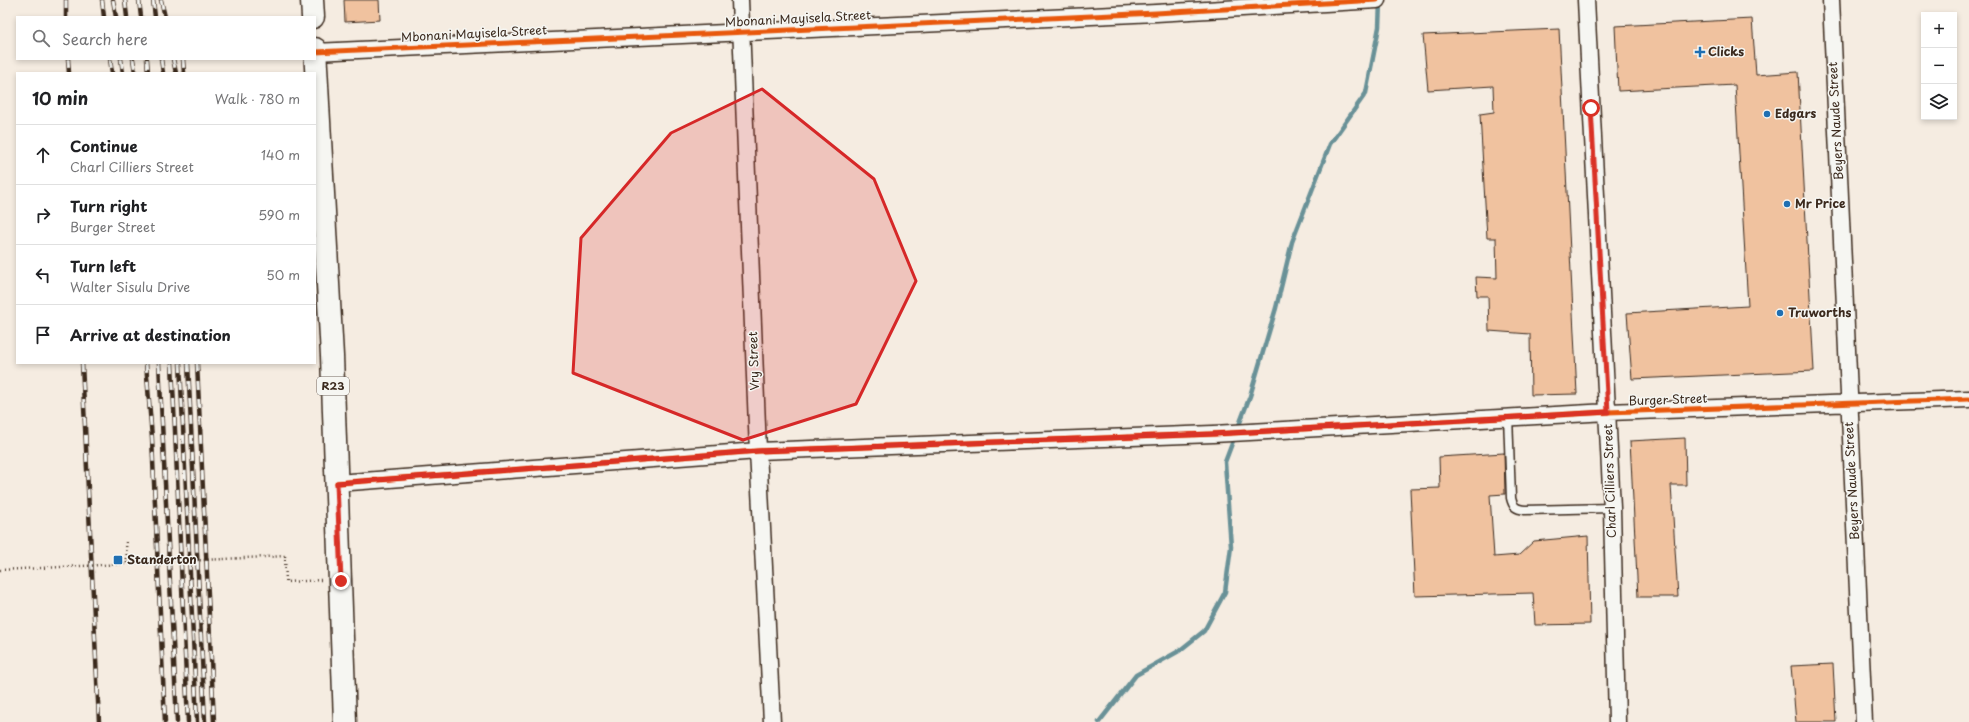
<!DOCTYPE html>
<meta charset="utf-8">
<style>
body{margin:0;font-family:"Playpen Sans",sans-serif;background:#f6f6f6;color:#202124}
.controls{position:absolute;right:12px;top:12px;display:grid;overflow:hidden;border-radius:0px;box-shadow:0 2px 6px #0003}
.controls button{width:36px;height:36px;display:grid;place-items:center;padding:0;border:0;border-bottom:1px solid #e0e0e0;background:#fff;color:#202124;font:20px sans-serif}
.stop{position:absolute;width:12px;height:12px;margin:-9px;border:3px solid #d93025;border-radius:50%;background:#fff}
.stop.end{background:#d93025;border-color:#fff;box-shadow:0 1px 4px #0008}
.list{margin:0;padding:0;list-style:none}
h2{display:flex;justify-content:space-between;align-items:center;height:52px;margin:0;padding:0 16px;font-size:17px}
h2 small{font-size:13px;font-weight:400;color:#757577}
.list li{display:grid;grid-template-columns:26px 1fr auto;gap:12px;align-items:center;box-sizing:border-box;height:60px;padding:0 16px;border-top:1px solid #e0e0e0}
.list b{display:block;font-size:15px;white-space:nowrap}
.list p{margin:0;font-size:13px;white-space:nowrap;color:#757577}
.list em{font-size:13px;font-style:normal;color:#757577}
.icon{flex:none;width:22px;height:22px;fill:none;stroke:currentColor;stroke-width:2;stroke-linecap:round;stroke-linejoin:round}
.map{position:relative;flex:none;width:1969px;height:722px;overflow:hidden}
.search{position:absolute;background:#fff;box-shadow:0 2px 6px #0003;left:16px;top:16px;width:300px;height:44px;display:flex;align-items:center;gap:10px;box-sizing:border-box;padding:0 14px;border-radius:0px;color:#757577;font-size:15px}
.panel{position:absolute;background:#fff;box-shadow:0 2px 6px #0003;left:16px;top:72px;width:300px;height:292px;border-radius:0px}
.map>svg:first-child{display:block}
.lines{fill:none;stroke-linecap:round;stroke-linejoin:round}
.stream{stroke:#699197;stroke-width:4.5}
.building{fill:#f0c29f;stroke:#3b2a1e}
.service-casing{stroke:#3b2a1e;stroke-width:11}
.minor-casing{stroke:#3b2a1e;stroke-width:19}
.primary-casing{stroke:#3b2a1e;stroke-width:25}
.path{stroke:#3b2a1e;stroke-width:2.5;stroke-dasharray:1 3;stroke-linecap:butt}
.service{stroke:#f6f6f2;stroke-width:8}
.minor{stroke:#f6f6f2;stroke-width:16}
.primary{stroke:#f6f6f2;stroke-width:22}
.rail-casing{stroke:#3b2a1e;stroke-width:4.5}
.rail{stroke:#f6f6f2;stroke-width:3;stroke-dasharray:9;stroke-linecap:butt}
.path-bridge{stroke:#3b2a1e;stroke-width:2.5;stroke-dasharray:1 3;stroke-linecap:butt}
.cycleway-casing{stroke:#f6f6f2;stroke-width:8}
.cycleway{stroke:#e8590c;stroke-width:5}
.route{stroke:#d93025;stroke-width:5}
.marked{fill:#d62828;fill-opacity:0.2;stroke:#d62828;stroke-width:3;stroke-linejoin:round}
.poi-dot{fill:#1f6fb2;stroke:#f6f6f2;stroke-width:1.5}
.labels{text-anchor:middle;stroke-width:3;stroke-linejoin:round;paint-order:stroke}
.shield{fill:#f6f6f2;stroke:#73675e;stroke-width:1}
.shield-label{font-size:11px;font-weight:bold;fill:#3b2a1e}
.street-label{font-size:12px;fill:#3b2a1e;stroke:#f6f6f2}
.poi-label{font-size:12px;font-weight:bold;fill:#3b2a1e;stroke:#f6f6f2;text-anchor:start}
</style>
<div class="map">
<svg width="1969" height="722" viewBox="0 0 1969 722">
<rect width="100%" height="100%" fill="#f5ece1"/>
<filter id="ink" filterUnits="userSpaceOnUse"><feTurbulence type="fractalNoise" baseFrequency=".025" numOctaves="2"/><feDisplacementMap in="SourceGraphic" scale="8" xChannelSelector="R" yChannelSelector="G"/><feConvolveMatrix kernelMatrix="1 2 1 2 8 2 1 2 1" color-interpolation-filters="sRGB"/></filter>
<g filter="url(#ink)">
<g class="lines">
<path class="stream" d="M1099,722L1136,675L1179,651L1204,631L1225,592L1231,547L1225,462L1250,396L1276,308L1292,242L1330,144L1366,93L1379,27L1380,2"/>
</g>
<path class="building" d="M344,0H379L380,20L345,22Z
M1752,19L1756,75L1798,72L1814,371L1632,379L1627,313L1748,306L1735,85L1618,91L1615,26Z
M1559,29L1577,394L1531,395L1530,334L1489,331L1488,296H1477L1476,277L1497,278L1496,238H1487L1480,114L1494,112L1493,86L1428,90L1423,35Z
M1685,438L1686,485H1671L1678,597H1638L1630,441Z
M1504,453L1505,494L1490,495L1494,557L1519,555L1534,541L1588,536L1590,624L1535,625L1533,593L1415,596L1410,489L1440,488L1439,457Z
M1833,664L1836,722H1796L1791,666Z"/>
<g class="lines">
<g class="service-casing">
<path id="service" d="M1508,416L1511,498C1513,507 1516,509 1525,510L1612,508"/>
</g>
<g class="minor-casing">
<path id="minor" d="M740,0L758,451L772,722
M1586,0L1612,508L1617,722
M1831,0L1864,722
M315,52L1156,13L1377,0
M337,483L758,451L1213,434L1608,412L1969,399"/>
</g>
<g class="primary-casing">
<path id="primary" d="M312,0L313,17
M315,49L332,356L345,722"/>
</g>
<path class="path" d="M126,542L127,564
M285,556L286,582L322,580"/>
<use href="#service" class="service"/>
<use href="#minor" class="minor"/>
<use href="#primary" class="primary"/>
<g class="rail-casing">
<path id="rail" d="M66,0V17
M102,0L104,17
M113,0L116,17
M125,0L127,17
M139,0L141,17
M153,0L155,17
M161,0L165,17
M68,59L69,73
M110,59L112,73
M121,59L123,73
M133,59L135,73
M147,59L148,73
M161,59L163,73
M173,59L176,73
M183,59L184,73
M82,363L99,722
M146,363L152,438L165,722
M159,363L177,722
M172,363L188,722
M180,363L197,722
M188,363L205,722
M197,363L214,722"/>
</g>
<use href="#rail" class="rail"/>
<path class="path-bridge" d="M0,570L285,556"/>
<g class="cycleway-casing">
<path id="cycleway" d="M315,52L1156,13L1377,0
M337,483L758,451L1213,434L1608,412L1969,399"/>
</g>
<use href="#cycleway" class="cycleway"/>
</g>
</g>
<g class="lines" filter="url(#ink)">
<path class="route" d="M341,581L337,483L758,451L1213,434L1608,412L1591,108"/>
</g>
<path class="marked" d="M762,89L874,179L916,281L856,404L743,440L573,373L581,238L671,133Z"/>
<g class="poi-dot">
<path d="M1698 46h4v4h4v4h-4v4h-4v-4h-4v-4h4z"/>
<circle cx="1767" cy="114" r="4"/>
<circle cx="1787" cy="204" r="4"/>
<circle cx="1780" cy="313" r="4"/>
<rect x="113" y="555" width="10" height="10" rx="2"/>
</g>
<g class="labels">
<rect class="shield" x="317" y="377" width="32" height="18" rx="3"/>
<g class="shield-label">
<text x="333" y="390">R23</text>
</g>
<g class="street-label">
<text transform="translate(798 19) rotate(-3)" y="4">Mbonani Mayisela Street</text>
<text transform="translate(474 34) rotate(-3)" y="4">Mbonani Mayisela Street</text>
<text transform="translate(1836 121) rotate(-93)" y="4">Beyers Naude Street</text>
<text transform="translate(754 361) rotate(-92)" y="4">Vry Street</text>
<text transform="translate(1668 400) rotate(-2)" y="4">Burger Street</text>
<text transform="translate(1610 481) rotate(-92)" y="4">Charl Cilliers Street</text>
<text transform="translate(1852 481) rotate(-93)" y="4">Beyers Naude Street</text>
</g>
<g class="poi-label">
<text x="1708" y="56">Clicks</text>
<text x="1775" y="118">Edgars</text>
<text x="1795" y="208">Mr Price</text>
<text x="1788" y="317">Truworths</text>
<text x="127" y="564">Standerton</text>
</g>
</g>
</svg>
<div class="controls">
<button>+</button>
<button>−</button>
<button><svg class="icon" aria-label="layers" viewBox="0 0 24 24"><path d="M12 4l9 5-9 5-9-5zM3 14l9 5 9-5"/></svg></button>
</div>
<div class="stop" style="left:1591px;top:108px"></div>
<div class="stop end" style="left:341px;top:581px"></div>
<div class="search"><svg class="icon" aria-label="search" viewBox="0 0 24 24"><circle cx="10" cy="10" r="6"/><path d="M15 15l6 6"/></svg>Search here</div>
<section class="panel">
<h2>10 min<small>Walk · 780 m</small></h2>
<ul class="list">
<li><svg class="icon" aria-label="ahead" viewBox="0 0 24 24"><path d="M12 20V5M6 11l6-6 6 6"/></svg><div><b>Continue</b><p>Charl Cilliers Street</p></div><em>140 m</em></li>
<li><svg class="icon" aria-label="right" viewBox="0 0 24 24"><path d="M7 20v-9h11M14 6l5 5-5 5"/></svg><div><b>Turn right</b><p>Burger Street</p></div><em>590 m</em></li>
<li><svg class="icon" aria-label="left" viewBox="0 0 24 24"><path d="M17 20v-9H6M10 6l-5 5 5 5"/></svg><div><b>Turn left</b><p>Walter Sisulu Drive</p></div><em>50 m</em></li>
<li><svg class="icon" aria-label="arrive" viewBox="0 0 24 24"><path d="M6 21V4h12l-3 4 3 4H6"/></svg><div><b>Arrive at destination</b></div></li>
</ul>
</section>
</div>
